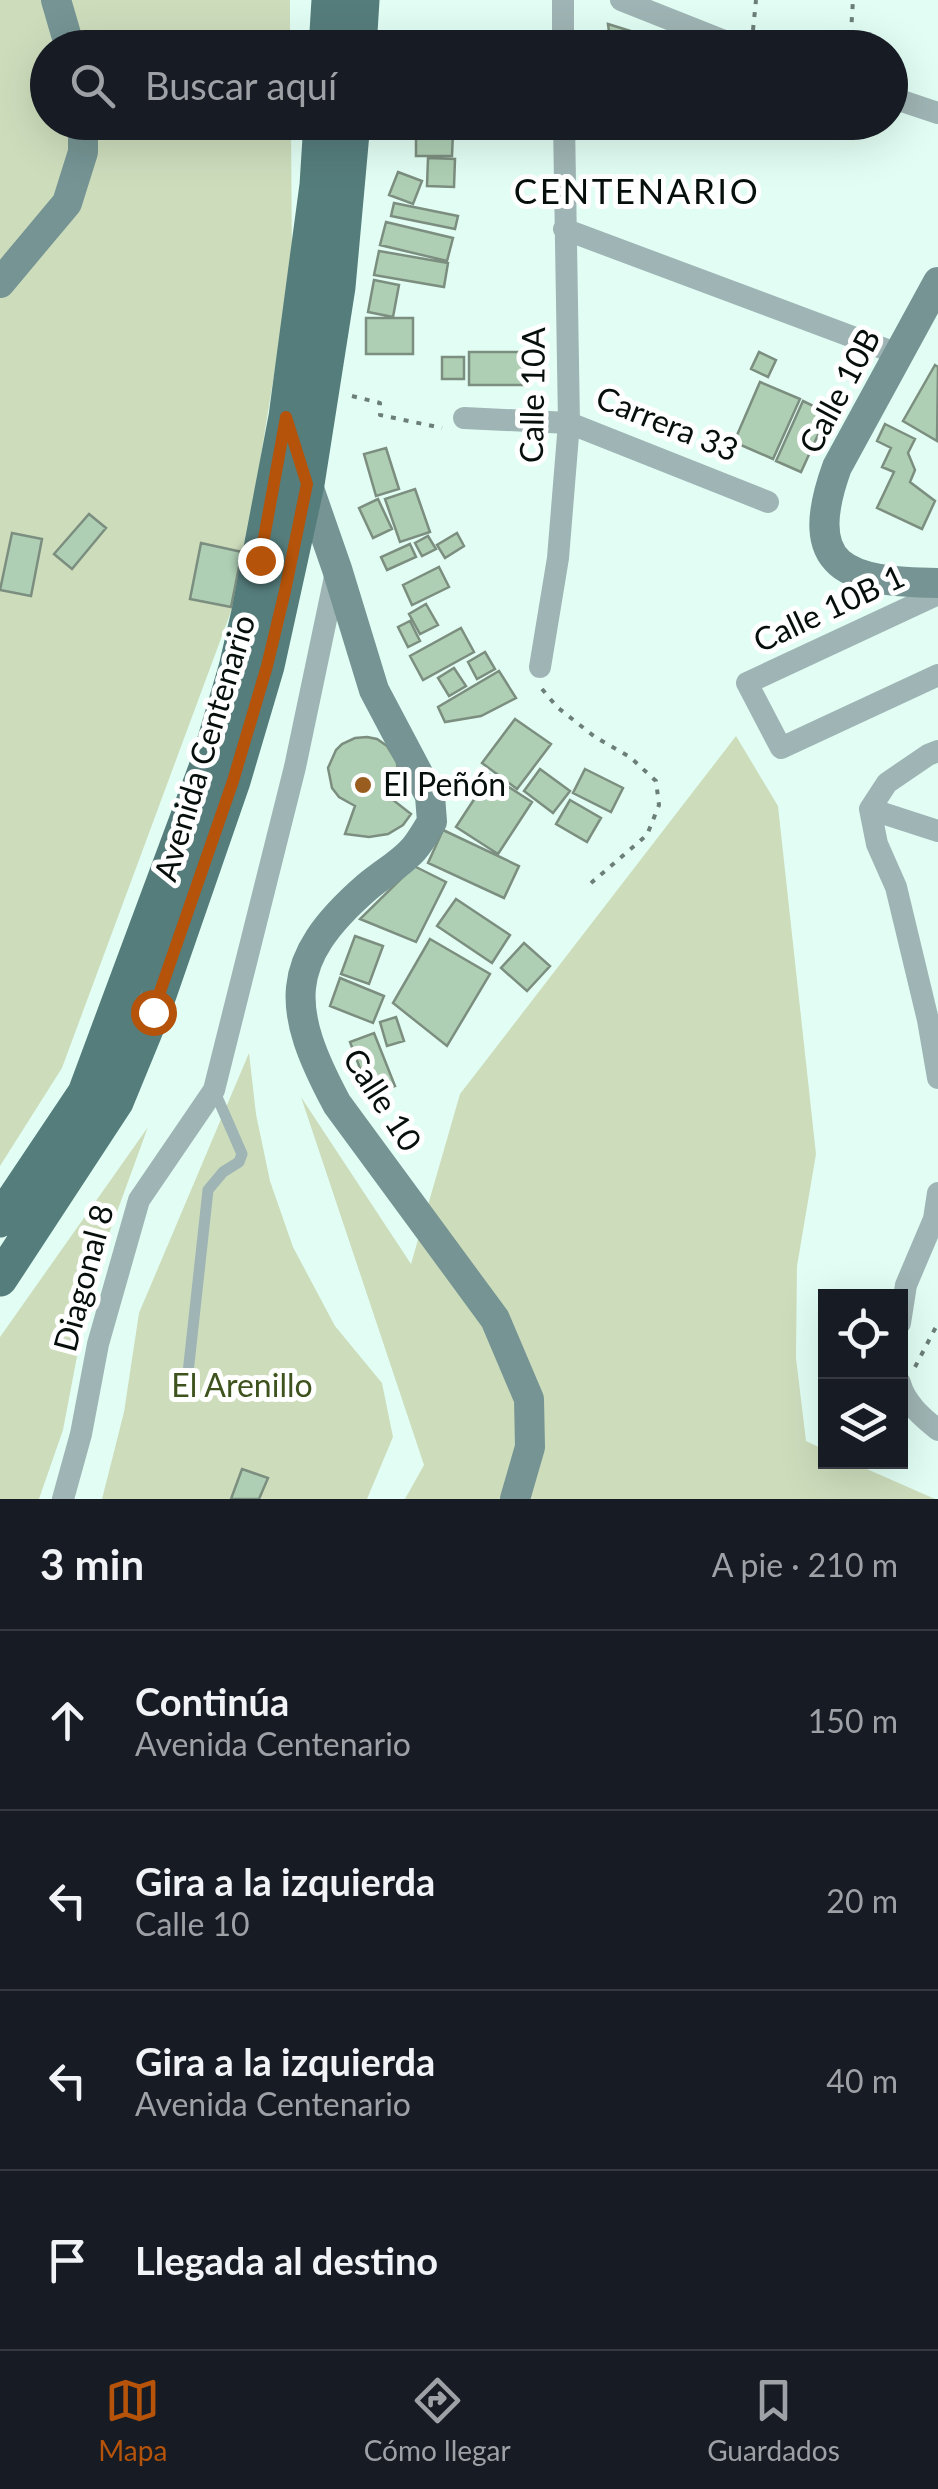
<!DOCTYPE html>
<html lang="es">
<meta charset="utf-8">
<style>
body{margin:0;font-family:Lato,sans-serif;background:#20242c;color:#f1f3f6}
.controls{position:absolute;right:30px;bottom:30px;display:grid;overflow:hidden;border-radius:0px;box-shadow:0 10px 40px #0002}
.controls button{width:90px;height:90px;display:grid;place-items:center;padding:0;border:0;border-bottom:2px solid #363941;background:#171b24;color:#f1f3f6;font:50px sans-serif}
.stop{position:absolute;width:30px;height:30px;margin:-22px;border:8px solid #b45309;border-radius:50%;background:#fff}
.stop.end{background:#b45309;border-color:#fff;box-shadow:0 2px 10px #0008}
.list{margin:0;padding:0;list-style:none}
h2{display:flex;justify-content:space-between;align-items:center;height:130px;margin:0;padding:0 40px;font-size:42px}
h2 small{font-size:32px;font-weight:400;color:#9ea1a6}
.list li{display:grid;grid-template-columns:65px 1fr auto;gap:30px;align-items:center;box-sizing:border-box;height:180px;padding:0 40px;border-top:2px solid #363941}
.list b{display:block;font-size:38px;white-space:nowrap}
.list p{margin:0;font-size:32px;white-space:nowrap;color:#9ea1a6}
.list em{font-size:32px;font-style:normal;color:#9ea1a6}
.icon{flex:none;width:55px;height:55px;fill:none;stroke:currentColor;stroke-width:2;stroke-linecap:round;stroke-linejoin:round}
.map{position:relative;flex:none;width:938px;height:1499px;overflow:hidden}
.search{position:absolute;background:#171b24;box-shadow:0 10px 40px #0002;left:30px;right:30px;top:30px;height:110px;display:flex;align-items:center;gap:25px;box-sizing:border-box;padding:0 35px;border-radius:55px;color:#9ea1a6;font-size:38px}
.sheet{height:850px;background:#171b24}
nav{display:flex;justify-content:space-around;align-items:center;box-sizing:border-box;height:140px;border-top:2px solid #363941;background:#171b24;font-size:28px;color:#9ea1a6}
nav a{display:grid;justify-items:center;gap:5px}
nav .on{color:#b45309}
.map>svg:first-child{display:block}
.green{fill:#cdddbc}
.building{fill:#aecfb4;stroke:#7c8e7f;stroke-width:2.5}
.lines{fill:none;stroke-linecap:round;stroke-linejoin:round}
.path{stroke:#6c7e78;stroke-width:4;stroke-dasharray:5 8;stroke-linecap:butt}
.lane{stroke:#9fb4b4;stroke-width:11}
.street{stroke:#9fb4b4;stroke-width:22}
.secondary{stroke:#759493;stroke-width:30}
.primary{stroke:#557d7c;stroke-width:35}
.route{stroke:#b45309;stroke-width:12}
.poi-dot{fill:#995d1f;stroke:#fff;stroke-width:4}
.labels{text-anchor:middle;stroke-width:10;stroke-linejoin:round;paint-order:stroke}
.street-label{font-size:32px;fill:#060f0c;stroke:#fff}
.poi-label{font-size:32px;fill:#060f0c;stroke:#fff;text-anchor:start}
.park-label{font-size:32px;fill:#3d521d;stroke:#fff}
.neighbourhood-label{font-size:35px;letter-spacing:2.5px;fill:#060f0c;stroke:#fff}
</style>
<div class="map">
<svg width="938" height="1499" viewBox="0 0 938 1499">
<rect width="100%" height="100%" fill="#e2fef4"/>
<path class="green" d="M0,0H290V47L48,48V122L291,123L292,265L239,590L62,1068L0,1166Z
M736,736L778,806L816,1154L797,1266L796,1358L806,1441L825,1450L826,1462H851L935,1499H405L424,1465L301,1097L411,1264L460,1094Z
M249,1053L256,1114L270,1181L293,1247L335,1326L382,1383L393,1437L367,1499H102L124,1412L139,1313Z
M148,1127L91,1283L63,1430L39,1499H0V1337Z"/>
<path class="building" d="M608,24L653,38L655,48H611Z
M399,39H450V48H399Z
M416,131L453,132L452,156H416Z
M428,158L455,159L454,187L427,186Z
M398,172L422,181L413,204L389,195Z
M394,203L458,216L455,229L391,216Z
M386,222L453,238L447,261L380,245Z
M379,251L448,263L444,287L374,275Z
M374,280L399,285L393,317L368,312Z
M366,318H413V354H366Z
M469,352H524V385H469Z
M759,352L776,360L768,377L751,369Z
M442,357H464V379H442Z
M935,365L938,367L937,441L903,421Z
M760,382L800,399L773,459L734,442Z
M803,401L828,413L801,472L776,461Z
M885,424L915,439L908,453L915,470L910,482L935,501L922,529L877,508L894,472L882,467L891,448L877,441Z
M386,448L399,489L376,496L364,454Z
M415,489L430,532L400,542L385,499Z
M378,499L392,529L373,538L359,508Z
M89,514L106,528L72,569L54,554Z
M12,533L42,539L31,596L0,590Z
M457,533L464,546L445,558L437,545Z
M428,536L436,549L422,556L415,543Z
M201,543L242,552L231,607L190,599Z
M410,544L416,557L387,570L381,557Z
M439,567L449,587L412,605L403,585Z
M426,604L438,625L420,634L409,614Z
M410,621L420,641L408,647L398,627Z
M461,628L474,652L423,680L410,656Z
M485,652L495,669L477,679L468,662Z
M454,668L466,686L449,696L438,678Z
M499,671L516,698L481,716L445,722L438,707Z
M515,719L551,744L517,789L482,763Z
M367,737L377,739L387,746L397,762L398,781L388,796L411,814L403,825L388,834L369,837L345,834L355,806L339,797L332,788L328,768L336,750L342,744L355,738Z
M540,769L570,791L553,813L524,791Z
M585,769L623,788L611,812L573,793Z
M490,775L532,802L498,854L456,827Z
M570,800L601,818L587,842L556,824Z
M443,830L519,866L504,898L428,863Z
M414,866L446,882L416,942L360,919Z
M456,899L510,935L492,963L437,926Z
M355,936L383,946L369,984L341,974Z
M430,939L490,974L447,1046L393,1003Z
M524,943L550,966L527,991L501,968Z
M340,978L384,996L373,1023L330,1006Z
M396,1017L404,1041L387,1046L380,1022Z
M374,1033L395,1086L370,1095L350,1042Z
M242,1469L268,1478L259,1499H231Z"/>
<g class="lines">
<path class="path" d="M753,30L756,0
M850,48L853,0
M352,396L380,403V415L442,428
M542,689L557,707L595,737L630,757L656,781L659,805L647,835L591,883
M915,1367L938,1323"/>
<path class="lane" d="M188,1373L208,1190L223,1172L239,1162L242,1154L214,1090"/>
<path class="street" d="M563,0V48
M621,0L742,48
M890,97L938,113
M564,229L898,354
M464,418L569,423L768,502
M938,594L747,683L781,748L938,675
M540,667L558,558L569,423L564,122
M938,751L928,755L887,783L870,809L877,844L896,887L928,1020L938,1078
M870,809L938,831
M900,1323L906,1285L934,1219L938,1193
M900,1383C905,1403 923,1418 938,1430
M63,1499L81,1434L98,1344L139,1200L214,1090L295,767L336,572"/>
<path class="secondary" d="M56,0L70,48
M938,282L837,467C800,569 847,582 938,583
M0,283L67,203L83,152V122
M305,477L337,569L374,690L430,796L432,822C425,832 419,845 410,853C397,866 381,875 367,887C282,961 286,1009 337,1104L495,1319L529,1399L530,1447L515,1499"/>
<path class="primary" d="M326,48L329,0
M359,48L362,0
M0,1220L85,1093L209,760L236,668L249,612L286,417L317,185L321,122
M0,1279L116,1102L153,1012L233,781L267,666L307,484L338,287L353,122"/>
</g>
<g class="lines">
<path class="route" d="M153,1012L233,781L267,666L285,591L307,484L286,417L260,560"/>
</g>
<circle class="poi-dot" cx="363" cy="785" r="10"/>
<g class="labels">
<g class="street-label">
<text transform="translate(840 391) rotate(-62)" y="11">Calle 10B</text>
<text transform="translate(533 395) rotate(-89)" y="11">Calle 10A</text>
<text transform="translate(667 424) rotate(22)" y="11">Carrera 33</text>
<text transform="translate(829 609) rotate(-25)" y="11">Calle 10B 1</text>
<text transform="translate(205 748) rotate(-73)" y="11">Avenida Centenario</text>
<text transform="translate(382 1100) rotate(57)" y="11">Calle 10</text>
<text transform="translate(84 1278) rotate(-75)" y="11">Diagonal 8</text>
</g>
<g class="poi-label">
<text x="383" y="796">El Peñón</text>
</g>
<g class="park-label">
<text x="242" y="1397">El Arenillo</text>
</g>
<g class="neighbourhood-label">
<text x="637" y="204">CENTENARIO</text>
</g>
</g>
</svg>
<div class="controls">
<button><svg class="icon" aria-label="locate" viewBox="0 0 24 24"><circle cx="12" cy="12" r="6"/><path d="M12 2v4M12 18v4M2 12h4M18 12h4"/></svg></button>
<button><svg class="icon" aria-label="layers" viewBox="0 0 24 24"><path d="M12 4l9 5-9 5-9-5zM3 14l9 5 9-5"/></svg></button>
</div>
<div class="stop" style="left:153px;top:1012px"></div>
<div class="stop end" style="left:260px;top:560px"></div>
<div class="search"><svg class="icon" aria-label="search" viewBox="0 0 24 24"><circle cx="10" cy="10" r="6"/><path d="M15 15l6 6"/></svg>Buscar aquí</div>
</div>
<section class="sheet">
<h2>3 min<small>A pie · 210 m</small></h2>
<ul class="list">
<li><svg class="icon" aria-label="ahead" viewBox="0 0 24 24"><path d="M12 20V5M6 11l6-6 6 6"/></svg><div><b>Continúa</b><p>Avenida Centenario</p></div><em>150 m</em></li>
<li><svg class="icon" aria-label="left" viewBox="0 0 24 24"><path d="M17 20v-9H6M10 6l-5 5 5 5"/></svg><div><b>Gira a la izquierda</b><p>Calle 10</p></div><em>20 m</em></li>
<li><svg class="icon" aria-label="left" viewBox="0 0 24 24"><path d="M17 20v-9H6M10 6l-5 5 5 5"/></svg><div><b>Gira a la izquierda</b><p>Avenida Centenario</p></div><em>40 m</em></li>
<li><svg class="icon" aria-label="arrive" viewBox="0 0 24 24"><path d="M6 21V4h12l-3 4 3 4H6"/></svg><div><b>Llegada al destino</b></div></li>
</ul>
</section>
<nav>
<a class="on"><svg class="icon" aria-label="map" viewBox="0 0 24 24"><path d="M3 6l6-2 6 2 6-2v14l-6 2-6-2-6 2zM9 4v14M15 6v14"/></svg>Mapa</a>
<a><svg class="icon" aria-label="directions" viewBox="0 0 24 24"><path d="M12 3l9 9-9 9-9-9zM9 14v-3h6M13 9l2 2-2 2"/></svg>Cómo llegar</a>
<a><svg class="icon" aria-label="saved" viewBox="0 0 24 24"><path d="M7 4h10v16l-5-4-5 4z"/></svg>Guardados</a>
</nav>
